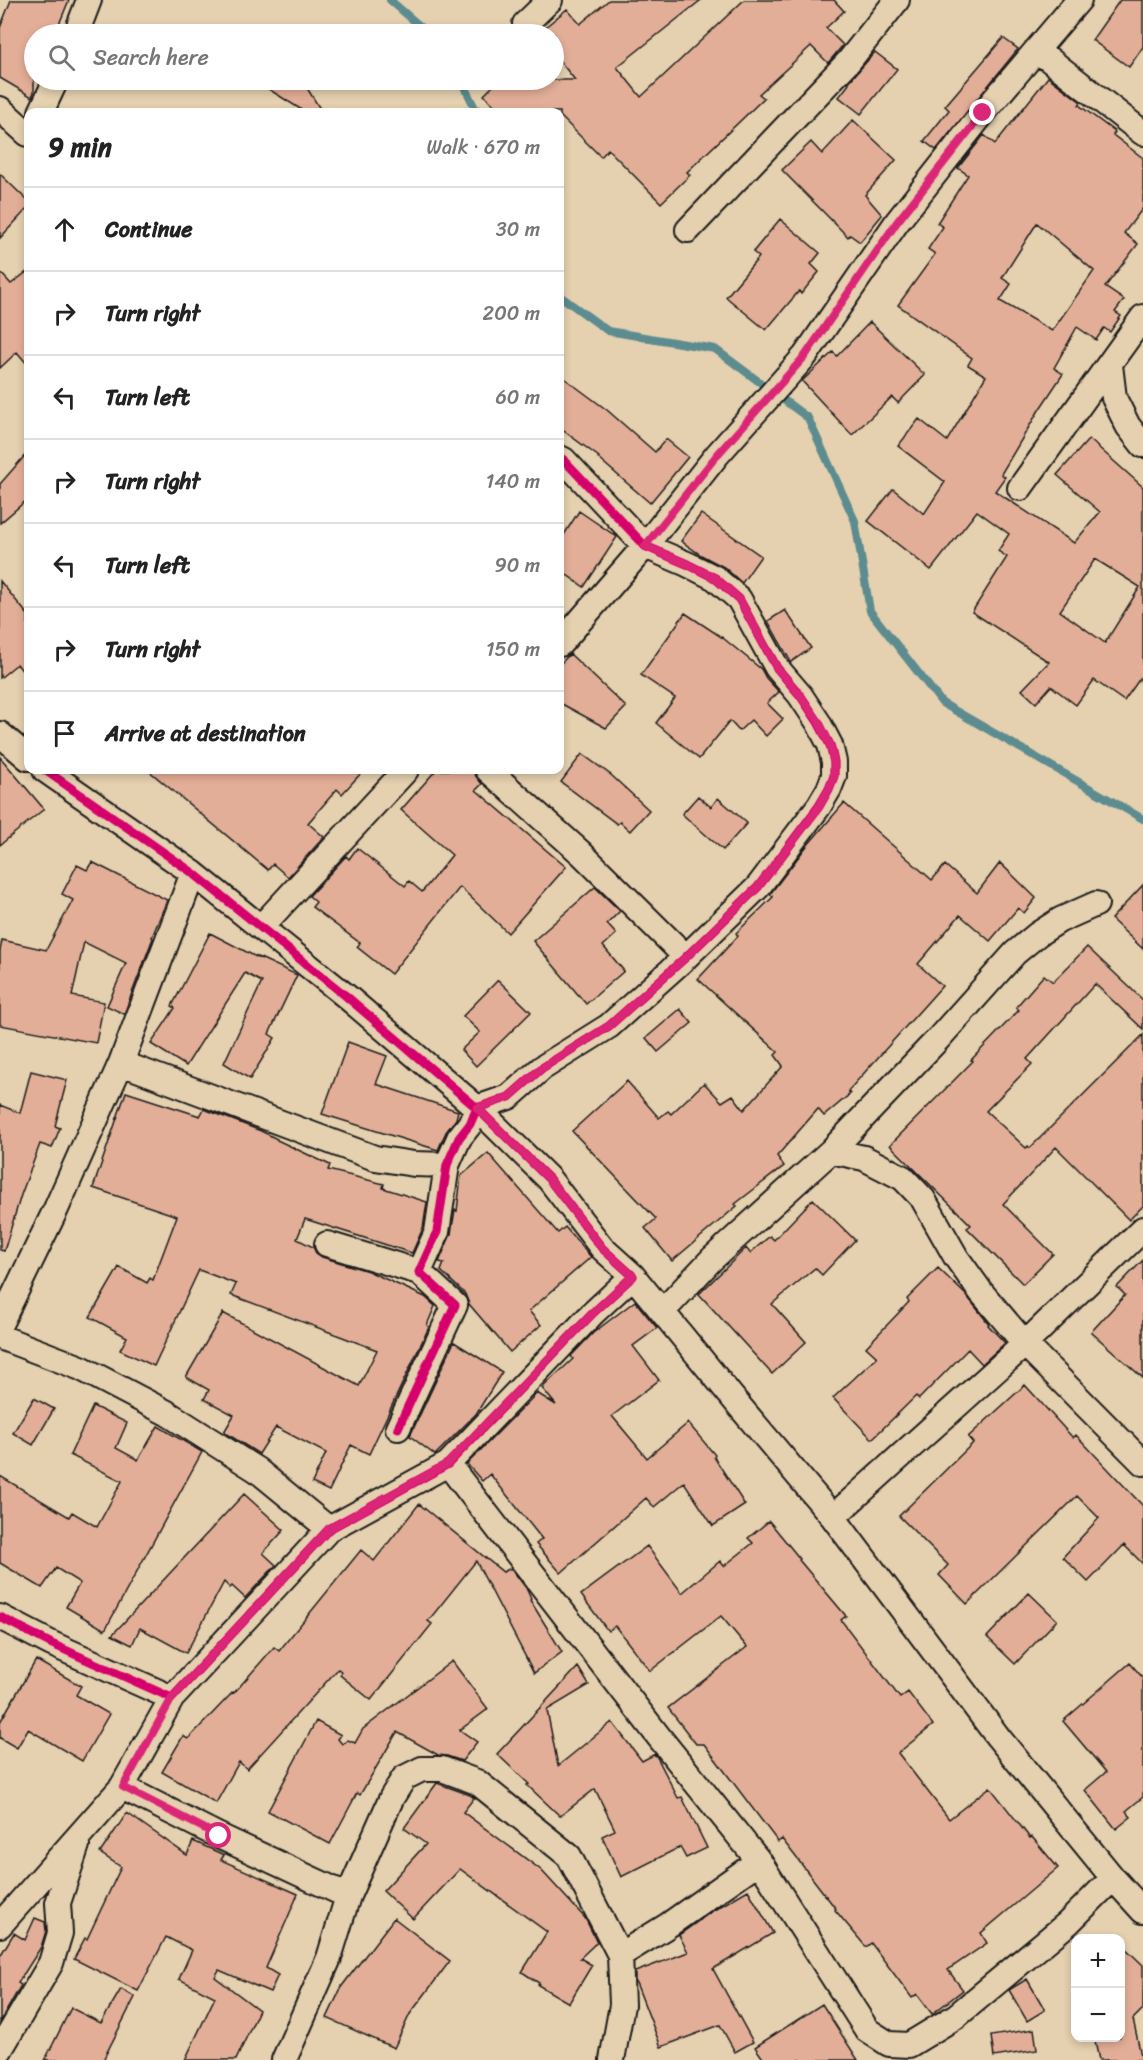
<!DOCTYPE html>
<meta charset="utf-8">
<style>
body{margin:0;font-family:Sriracha,sans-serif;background:#f2f2f2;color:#222}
.controls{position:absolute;right:18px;bottom:18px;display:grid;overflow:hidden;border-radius:12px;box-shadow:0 3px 9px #0003}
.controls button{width:54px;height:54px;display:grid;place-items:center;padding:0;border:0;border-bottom:2px solid #e0e0e0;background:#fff;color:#222;font:30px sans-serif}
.stop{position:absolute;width:18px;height:18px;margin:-14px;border:4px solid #db2777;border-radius:50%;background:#fff}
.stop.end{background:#db2777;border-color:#fff;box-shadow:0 2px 6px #0008}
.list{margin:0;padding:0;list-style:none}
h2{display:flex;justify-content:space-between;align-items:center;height:78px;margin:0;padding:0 24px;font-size:26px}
h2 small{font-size:20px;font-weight:400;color:#767676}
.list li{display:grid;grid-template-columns:39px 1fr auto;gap:18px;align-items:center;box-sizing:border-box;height:84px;padding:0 24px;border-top:2px solid #e0e0e0}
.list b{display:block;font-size:22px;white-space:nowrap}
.list em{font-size:20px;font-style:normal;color:#767676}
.icon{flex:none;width:33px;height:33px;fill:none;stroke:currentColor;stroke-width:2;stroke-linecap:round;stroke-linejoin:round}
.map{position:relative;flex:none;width:1143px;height:2060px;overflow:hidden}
.search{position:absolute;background:#fff;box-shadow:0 3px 9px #0003;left:24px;top:24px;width:540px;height:66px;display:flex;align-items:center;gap:15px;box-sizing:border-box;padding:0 21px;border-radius:33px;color:#767676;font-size:22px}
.panel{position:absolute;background:#fff;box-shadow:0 3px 9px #0003;left:24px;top:108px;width:540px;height:666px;border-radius:12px}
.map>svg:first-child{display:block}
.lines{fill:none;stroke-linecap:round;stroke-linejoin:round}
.stream{stroke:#5b8c8f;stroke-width:8}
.building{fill:#e3ae97;stroke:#1c1c1c;stroke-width:1.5;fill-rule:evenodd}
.street-casing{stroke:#1c1c1c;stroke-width:28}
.street{stroke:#e5d0af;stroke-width:24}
.cycleway-casing{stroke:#e5d0af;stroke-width:13}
.cycleway{stroke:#d6006c;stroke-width:9}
.route{stroke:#db2777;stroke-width:8}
</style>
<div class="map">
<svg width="1143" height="2060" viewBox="0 0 1143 2060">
<rect width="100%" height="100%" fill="#e5d0af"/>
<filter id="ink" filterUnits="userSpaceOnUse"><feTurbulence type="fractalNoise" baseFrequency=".0167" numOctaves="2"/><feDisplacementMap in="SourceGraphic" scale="12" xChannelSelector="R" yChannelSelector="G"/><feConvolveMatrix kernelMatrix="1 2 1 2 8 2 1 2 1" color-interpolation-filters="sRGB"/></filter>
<g filter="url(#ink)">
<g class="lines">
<path class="stream" d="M390,0L429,34
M461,80L477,112
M560,296L608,331L715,349L808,418L855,521L870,611L942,703L1143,819"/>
</g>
<path class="building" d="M11,0H69L55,34H34V92L32,97L0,78V28Z
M609,0H701L617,67L641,97L744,0H834L844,11L826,28L843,45L828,63L811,46L759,94L764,98L687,172L690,175L661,203L608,149L601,157L560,116V112H501L484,95L499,80H575L554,54V34H537L567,9L580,24Z
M1120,0H1143V47L1129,67L1092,40Z
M1003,38L1018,49L936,150L924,141L949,110L945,106Z
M875,52L897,69L861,114L839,97L849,84L848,83Z
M1048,77L1081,102L1079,105L1115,132L1113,135L1143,158V208L1124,233L1138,244L1105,287L1124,300L1115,312L1121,316L1110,332L1104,328L1096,340L1077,327L1054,368L1063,374L1039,410L1001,474L1005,477L995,491L1074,543L1100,512L1057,475L1089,439L1143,487V674L1124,701L1094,680L1076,705L1051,686L1036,703L1022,690L1049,662L972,612L1007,557L998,551L1009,534L977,511L931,570L868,521L893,489L924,514L945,482L898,446L919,419L947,441L986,376L968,365L972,358L898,305L935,254L928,249L943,227L937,223L968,175L958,168L984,135L995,144ZM1037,223L1094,271L1052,331L1000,301L1011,284L1002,278ZM1095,559L1140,587L1105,643L1060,611Z
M254,80H302L322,112H305Z
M853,120L896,160L865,195L882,215L860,242L850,235L848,237L782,170L811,142L822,154Z
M0,174L28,201V208L0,238Z
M780,219L820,253L811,264L819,272L801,294L799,291L766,330L726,297L759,257L753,252Z
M28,271V365L17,352L0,368V272L11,284Z
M870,322L925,375L898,403L892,397L852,435L802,381L833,352L837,356Z
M560,375L607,410L655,452L666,439L688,457L650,503L598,458L599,457L560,428Z
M28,452V499L0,523V484Z
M579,511L617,537L584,587L560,570V541Z
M701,514L761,556L742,583L724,567L701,555L681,541Z
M0,581L28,615V678L17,664L0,678Z
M785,610L811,648L791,662L768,621Z
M685,613L723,638L761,669L766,678L779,692L767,703L783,719L766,736L751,720L739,731L730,721L699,759L656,723L675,698L641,675Z
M570,654L626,707L606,728L560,703V664Z
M582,754L611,775L649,810L630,831L620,822L617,824L561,782Z
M0,757L44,809L0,845Z
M148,770H364L342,794L337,789L308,823L324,837L288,877L273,864L268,870Z
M436,770H474L475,775L482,784L476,790L566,867L508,933L460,887L391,974L357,947L360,943L312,907L316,902L309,896L346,856L349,859L357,848L405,886L409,881L422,892L452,855L401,810Z
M698,796L711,807L718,798L747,823L723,850L682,814Z
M844,803L932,880L945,865L977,893L1000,863L1036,898L1024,913L1018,908L990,941L960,915L918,964L942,986L848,1091L850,1094L824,1116L818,1109L777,1156L784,1166L735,1204L737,1206L672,1261L645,1228L656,1219L572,1131L627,1081L659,1118L668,1111L671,1114L704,1083L722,1102L733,1095L744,1110L783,1066L775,1055L778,1052L698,979L738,936L736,933L773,897L770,894L806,847Z
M92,862L167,900L152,937L153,938L124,1014L107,1006L126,963L84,942L72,996L104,1002L96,1043L0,1025V951L2,940L46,950L73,900L62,894L77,865L87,870Z
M1143,885V949L1111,919Z
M595,887L620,911L607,924L616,934L603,946L624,971L586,1004L533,941Z
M210,933L258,958V957L297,975L269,1034L275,1038L250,1079L224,1063L262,982L245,973L186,1066L151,1044L175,1008L172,1006Z
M1087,947L1143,1000V1029L1095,984L1027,1059L1032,1064L986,1111L1026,1148L1028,1146L1030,1148L1143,1035V1206L1129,1220L1056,1147L1003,1204L1053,1254L1023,1284L967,1228L971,1225L890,1145L973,1061L971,1060L1019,1010L1016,1007L1044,975L1053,982Z
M498,980L531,1012L476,1066L461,1050L480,1032L463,1016Z
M680,1009L692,1023L658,1052L646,1038Z
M348,1042L387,1056L376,1084L458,1111L456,1119L446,1132L438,1150L322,1114Z
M31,1071L67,1080L55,1126L60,1128L52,1148L40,1144L21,1195L4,1251L0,1250V1105L20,1113Z
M126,1092L200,1116L204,1109L261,1131L277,1139V1140L330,1165L328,1170L384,1184L383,1188L427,1202L423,1228L412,1253L305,1219L297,1239L313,1247L316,1253L322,1257L368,1271L425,1297L435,1306L427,1325L429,1327L369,1454L351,1445L329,1491L312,1483L326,1453L276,1427L259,1454L224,1432L234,1415L204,1399L209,1390L186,1377L223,1313L359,1386L377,1350L231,1295L236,1284L199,1270L154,1366L120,1350L127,1337L90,1317L119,1267L147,1283L150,1278L153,1280L177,1216L93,1188Z
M488,1153L558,1233L565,1227L591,1257L529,1311L541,1325L510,1352L469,1304L465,1294L441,1271L444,1263L439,1262L451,1234L455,1210L457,1211L461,1176Z
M813,1199L855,1240L822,1275L815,1268L772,1304L806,1342L772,1374L699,1294L746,1248L750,1253L770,1236L774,1240Z
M1143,1260V1378L1091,1332L1125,1295L1117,1287Z
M938,1268L966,1295L989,1324L988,1325L1005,1343L982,1364L968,1349L919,1399L916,1396L872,1439L833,1398L877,1357L866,1347L909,1302L907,1299Z
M635,1301L657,1328L633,1346L659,1380L612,1416L647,1458L688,1423L715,1455L714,1457L745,1505L713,1526L684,1482L654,1507L646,1498L561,1573L536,1544L542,1539L490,1474L482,1481L467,1464L537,1393L556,1405L542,1388L573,1359L571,1356L593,1333Z
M454,1342L502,1372L476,1414L435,1455L410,1436Z
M1025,1385L1073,1438L1076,1435L1143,1506V1564L1124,1545L1088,1582L1063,1557L1099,1518L1077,1496L967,1604L939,1575L948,1565L899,1516L973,1443L968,1437Z
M34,1398L54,1409L33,1445L13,1433Z
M93,1406L127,1423L116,1448L138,1460L158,1426L202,1452L105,1630L66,1607L80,1583L56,1568L42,1588L0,1563V1476L69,1517L72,1512L97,1527L122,1481L70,1455Z
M244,1494L284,1530L263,1553L276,1565L245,1598L232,1586L230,1588L224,1582L186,1653L140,1628L132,1645L112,1635Z
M419,1504L503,1572L511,1568L526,1588L531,1599L530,1600L562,1652L534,1673L476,1561L428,1621L432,1624L371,1700L340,1675L342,1672L338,1669L247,1769L239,1762L216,1803L162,1772L183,1736L188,1739L233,1692L234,1693L274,1647L279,1651L361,1550L374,1561Z
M769,1521L800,1559L799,1560L846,1616L841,1620L900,1698L908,1692L933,1725L898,1753L949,1819L990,1787L1030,1838L1032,1837L1058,1868L981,1933L987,1943L948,1970L963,1990L932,2014L917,1994L912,1998L871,1943L866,1947L835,1910L836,1909L782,1839L778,1842L704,1744H696L668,1708L747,1647L721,1616L650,1671L615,1626L608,1631L581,1595L647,1546L682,1593L720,1561L724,1566L753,1543L748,1538Z
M1029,1593L1057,1620L1015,1664L987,1637Z
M36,1660L81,1686L76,1695L109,1714L82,1761L28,1729L17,1748L0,1738V1722Z
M452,1661L488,1709L460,1730L477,1742L462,1761L447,1756L438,1755L397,1732L360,1795L357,1793L330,1844L268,1811L316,1721L341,1735L338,1739L342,1744L348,1740L355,1743L363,1729Z
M1130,1663L1143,1678V1797L1126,1811L1131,1817L1116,1829L1085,1790L1106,1772L1063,1721Z
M578,1667L589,1685L547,1710L558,1766L612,1722L642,1761L655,1754L658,1759L678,1798L682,1797L707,1848L686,1858L680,1847L621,1877L602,1836L615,1830L595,1789L560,1816L527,1785L529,1784L497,1754Z
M437,1783L470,1795L474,1798L463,1812L541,1870L585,1918L597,1942L580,1958L592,1965L569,2003L538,1985L539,1983L522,1972L547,1932L460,1869L413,1919L383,1891L426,1844L404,1828Z
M127,1813L187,1855L193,1841L224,1855L221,1860L298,1894L266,1968L278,1975L270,1992L219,1970L215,1977L259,2010L236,2060H185L215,1997L179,1979L192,1950L166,1937L138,1991L74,1959L85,1938L87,1939L121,1867L100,1853Z
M748,1890L773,1933L713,1969L753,2042L735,2052L720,2025L661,2047L635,1980V1972L688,1952L679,1935L714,1910Z
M35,1918L45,1922L46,1931L41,1947L18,1983L21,1985L0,2022V1956L14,1933L25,1940Z
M394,1918L450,1961L410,2014L394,2048L327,2018L342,1986Z
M1120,1943L1143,1965V2009L1133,2019L1142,2060H1099L1094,2037H1120Z
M1027,1979L1045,2010L1027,2021L1009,1990Z
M121,1989L135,1997L103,2060H45L71,2008L101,2023Z
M822,2004L858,2060H764L755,2047Z
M1034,2029L1037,2050L994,2057L991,2036Z"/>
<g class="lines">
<g class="street-casing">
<path id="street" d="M525,24L550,0
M76,34L89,0
M1037,50L1143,133
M0,109L28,134
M41,112L56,80
M688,230L849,61L897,0
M1110,365L1114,398L1128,426L1143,445
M1020,488L1143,317
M560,644L645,546L717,455L805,356L897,222L983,113L1079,0
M0,734L28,758
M488,770L581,853L686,957
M261,927L406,770
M121,1063L375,1158L414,1164L447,1165
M831,1151L864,1158L903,1178L923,1199L956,1257L981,1292L1025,1344L1143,1463
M327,1244L419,1272
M633,1276L741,1408L833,1517L998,1737L1113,1878L1143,1911
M663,1311L712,1259L831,1151L938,1039L1015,953L1038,934L1060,920L1096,904
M0,1324L56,1209L121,1063L193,873
M0,1337L81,1368L167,1413L257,1470L329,1529
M398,1428L455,1305L419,1272L437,1232L447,1165L459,1138L470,1124L477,1108L509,1097L542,1068L609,1026L686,957L758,887L819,806L829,789L834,776V762L830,745L818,722L800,695L777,668L739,599L715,578L687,564L645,546L564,460L560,458
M448,1464L659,1737L759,1861L867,2030L889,2044L909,2045L955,2017L1068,1923L1113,1878
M833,1517L1025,1344L1143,1229
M0,1617L52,1644L172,1698L329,1529L448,1464L593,1313L633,1276L602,1248L549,1179L477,1108L346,996L193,873L45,770
M122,1787L219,1836L348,1896
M0,1925L122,1787L172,1698
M620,1955L667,1926L759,1861
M0,2050L51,1963L60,1933L58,1903L77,1845
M284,2060L329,1958L348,1896L392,1797L404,1778L422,1769H442L477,1782L569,1856L620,1955L622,2005L612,2060"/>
</g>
<use href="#street" class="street"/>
<g class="cycleway-casing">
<path id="cycleway" d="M398,1428L455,1305L419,1272L437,1232L447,1165L459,1138L470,1124L477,1108L509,1097L542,1068L609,1026L686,957L758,887L819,806L829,789L834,776V762L830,745L818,722L800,695L777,668L739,599L715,578L687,564L645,546L564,460L560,458
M0,1617L52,1644L172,1698L329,1529L448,1464L593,1313L633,1276L602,1248L549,1179L477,1108L346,996L193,873L45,770"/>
</g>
<use href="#cycleway" class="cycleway"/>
</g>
</g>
<g class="lines" filter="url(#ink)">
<path class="route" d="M219,1836L123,1787L172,1698L329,1529L447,1464L593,1313L633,1276L602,1248L549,1179L477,1108L509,1097L542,1068L609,1026L686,957L758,887L819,807L829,789L834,776V762L830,745L819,722L800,695L777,668L739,599L715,578L687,564L645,546L717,455L805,356L897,222L983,113"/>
</g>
</svg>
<div class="controls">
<button>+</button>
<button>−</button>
</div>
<div class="stop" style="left:219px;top:1836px"></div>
<div class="stop end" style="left:983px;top:113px"></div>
<div class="search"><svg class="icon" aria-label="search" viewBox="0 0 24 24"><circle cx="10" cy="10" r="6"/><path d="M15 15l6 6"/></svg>Search here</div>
<section class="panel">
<h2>9 min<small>Walk · 670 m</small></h2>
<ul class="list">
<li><svg class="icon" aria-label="ahead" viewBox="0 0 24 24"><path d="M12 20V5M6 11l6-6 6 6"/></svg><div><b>Continue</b></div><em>30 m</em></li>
<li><svg class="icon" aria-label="right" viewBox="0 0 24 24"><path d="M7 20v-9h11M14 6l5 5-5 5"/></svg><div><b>Turn right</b></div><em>200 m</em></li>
<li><svg class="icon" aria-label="left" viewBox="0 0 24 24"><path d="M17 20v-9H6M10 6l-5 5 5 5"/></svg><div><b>Turn left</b></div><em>60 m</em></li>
<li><svg class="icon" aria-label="right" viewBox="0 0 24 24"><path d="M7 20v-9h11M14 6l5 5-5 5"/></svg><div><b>Turn right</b></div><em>140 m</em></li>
<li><svg class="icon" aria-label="left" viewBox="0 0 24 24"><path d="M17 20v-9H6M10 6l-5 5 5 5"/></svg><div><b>Turn left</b></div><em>90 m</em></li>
<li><svg class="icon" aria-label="right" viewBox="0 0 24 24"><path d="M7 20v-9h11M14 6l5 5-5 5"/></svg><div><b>Turn right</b></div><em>150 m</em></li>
<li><svg class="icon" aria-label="arrive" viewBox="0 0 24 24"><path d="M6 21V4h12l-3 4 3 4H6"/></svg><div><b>Arrive at destination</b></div></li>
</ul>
</section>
</div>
